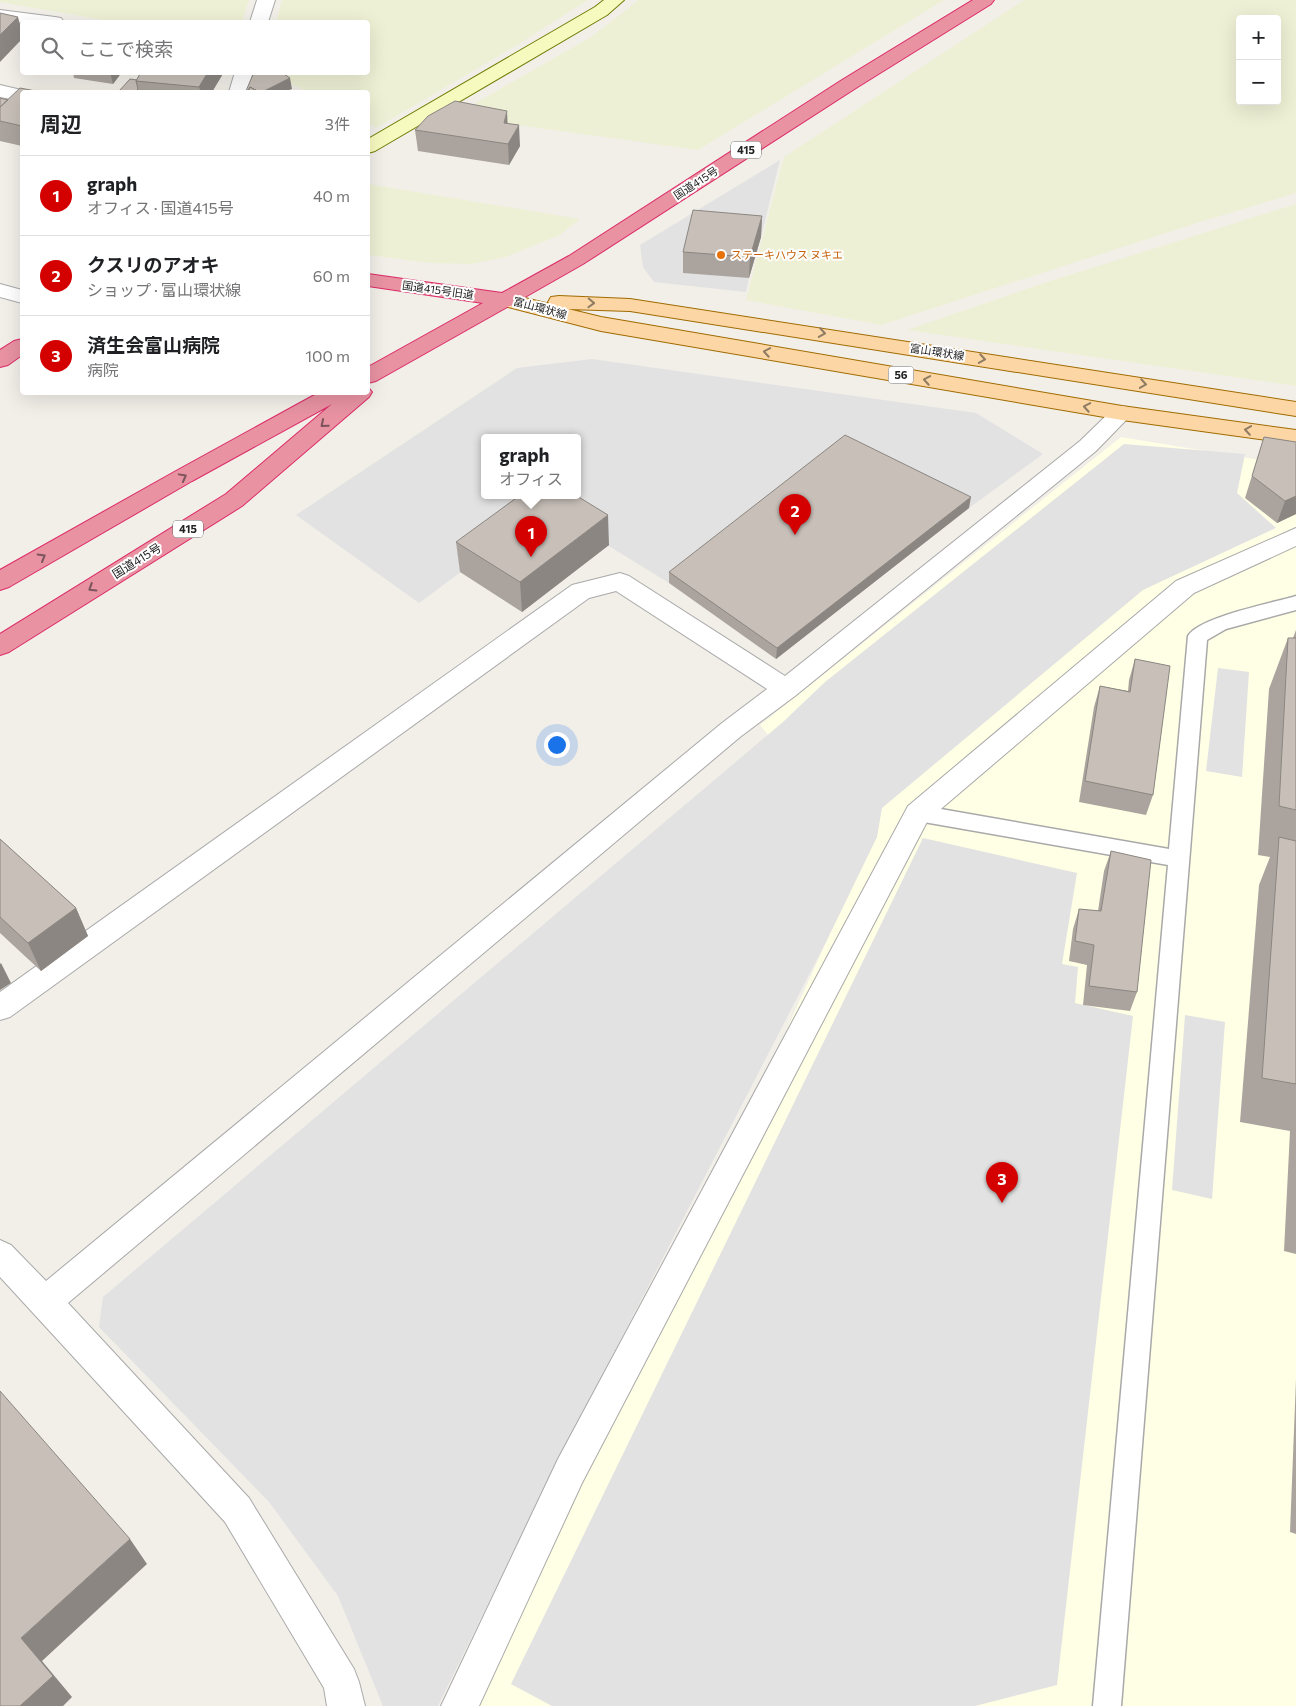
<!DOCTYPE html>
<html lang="ja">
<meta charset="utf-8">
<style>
body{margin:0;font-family:Commissioner,"Noto Sans JP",sans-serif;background:#f2f2f2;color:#202124}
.controls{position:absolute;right:15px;top:15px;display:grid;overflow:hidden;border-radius:5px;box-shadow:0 5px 20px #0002}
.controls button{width:45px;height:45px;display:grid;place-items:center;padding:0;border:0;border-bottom:1px solid #e0e0e0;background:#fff;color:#202124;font:25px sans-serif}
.you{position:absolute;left:556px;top:744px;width:18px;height:18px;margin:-12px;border:4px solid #fff;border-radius:50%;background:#1a73e8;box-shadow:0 0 0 8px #1a73e833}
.badge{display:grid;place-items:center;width:32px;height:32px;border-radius:50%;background:#d40000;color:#fff;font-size:16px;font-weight:700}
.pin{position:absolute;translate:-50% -41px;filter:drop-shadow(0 1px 2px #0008)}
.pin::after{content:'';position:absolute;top:26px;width:18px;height:15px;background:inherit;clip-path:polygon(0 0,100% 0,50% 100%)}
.popup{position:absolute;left:481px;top:434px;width:100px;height:65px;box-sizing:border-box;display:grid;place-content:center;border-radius:5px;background:#fff;filter:drop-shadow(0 1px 4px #0005);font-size:16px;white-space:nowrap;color:#757577}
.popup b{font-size:19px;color:#202124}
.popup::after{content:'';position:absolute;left:50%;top:100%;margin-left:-10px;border:10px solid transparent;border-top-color:#fff}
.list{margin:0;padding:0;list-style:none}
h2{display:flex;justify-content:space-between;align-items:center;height:65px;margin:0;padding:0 20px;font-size:21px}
h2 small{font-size:16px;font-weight:400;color:#757577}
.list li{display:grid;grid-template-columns:32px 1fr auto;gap:15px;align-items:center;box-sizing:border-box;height:80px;padding:0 20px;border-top:1px solid #e0e0e0}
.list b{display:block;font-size:19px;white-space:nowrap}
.list p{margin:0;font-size:16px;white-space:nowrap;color:#757577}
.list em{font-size:16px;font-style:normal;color:#757577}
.icon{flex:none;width:28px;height:28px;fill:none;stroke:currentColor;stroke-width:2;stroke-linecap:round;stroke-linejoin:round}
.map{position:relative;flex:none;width:1296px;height:1706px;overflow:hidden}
.search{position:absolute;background:#fff;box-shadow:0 5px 20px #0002;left:20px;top:20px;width:350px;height:55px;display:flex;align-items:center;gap:12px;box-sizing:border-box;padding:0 18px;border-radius:5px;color:#757577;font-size:19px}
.panel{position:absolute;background:#fff;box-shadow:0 5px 20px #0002;left:20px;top:90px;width:350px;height:305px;border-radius:5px}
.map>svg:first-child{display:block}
.education{fill:#ffffe5}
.farmland{fill:#eef0d5;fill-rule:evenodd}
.parking{fill:#e2e2e2;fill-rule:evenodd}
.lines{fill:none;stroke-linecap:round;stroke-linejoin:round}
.lane-casing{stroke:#a9a9a9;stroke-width:3}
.street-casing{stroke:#a9a9a9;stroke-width:2}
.secondary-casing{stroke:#707d05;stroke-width:2}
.primary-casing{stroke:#a06b00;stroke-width:2}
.highway-casing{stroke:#dc2a67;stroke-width:2}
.lane{fill:#fff;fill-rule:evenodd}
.street{fill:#fff;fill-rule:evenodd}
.secondary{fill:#f7fabf;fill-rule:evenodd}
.primary{fill:#fcd6a4;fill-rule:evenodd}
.highway{fill:#e892a2;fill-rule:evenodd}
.wall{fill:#aba49e}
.shaded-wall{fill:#8b8681}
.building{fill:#c7bfb8;stroke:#8b8681}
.oneway{stroke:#8f7c63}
.oneway2{stroke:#7b545c}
.food-dot{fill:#e8710a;stroke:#fff;stroke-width:2}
.labels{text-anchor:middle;stroke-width:4;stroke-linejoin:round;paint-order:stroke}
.shield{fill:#fff;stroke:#646464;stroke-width:1}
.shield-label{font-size:11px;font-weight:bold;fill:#222}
.far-street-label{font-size:11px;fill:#222;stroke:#fff}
.far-food-label{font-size:11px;fill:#c56008;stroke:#fff;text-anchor:start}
.street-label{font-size:12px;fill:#222;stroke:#fff}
</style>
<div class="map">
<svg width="1296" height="1706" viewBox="0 0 1296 1706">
<rect width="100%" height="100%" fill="#f2efe9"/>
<path class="education" d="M1121,437L1296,466V1706H477L588,1469L828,938L821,802L760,725Z"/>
<path class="farmland" d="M0,0H249L242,22H115L0,2Z
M282,0H588L514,47L376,128L368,123V92H308L269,73L368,72V22H276Z
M639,0H944L698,150L453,116L591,37Z
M1024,0H1296V193L1197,223L881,325L746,300L784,157ZM1240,19H1277V101H1240Z
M368,184L580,219L560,235L506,257L470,264L430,263L368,255Z
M1296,204V386L907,330L1044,283Z"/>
<path class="parking" d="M780,160L761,237L693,231L749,278L746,292L654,282L643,267L640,245Z
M592,359L976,413L1043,454L969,508L843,446L669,583L547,508L419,603L296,515L517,368ZM485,438H577V496H485Z
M1124,444L1245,454L1237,493L1276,528L1143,590L882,808L877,837L828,938L558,1461L438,1706H383L338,1596L269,1502L99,1327L103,1297L783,722L825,682Z
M1218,668L1249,672L1242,777L1206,771Z
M923,838L1077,873L1062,964L1078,967L1075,1003L1133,1016L1057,1685L975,1706H552L511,1684Z
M1185,1015L1225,1022L1212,1199L1172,1190Z"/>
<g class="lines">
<g class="lane-casing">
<path id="lane" d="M1296,596V610L1226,629L1207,640L1121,1706H1093L1168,865L918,821L911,819L908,813L911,807L918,805L1169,849L1188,636C1199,617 1273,603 1296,596Z"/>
</g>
<g class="street-casing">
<path id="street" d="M257,0H275L268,22H250Z
M0,10L55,17L61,18L64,22L22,23L0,20Z
M235,72H253L247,92H229Z
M0,85L30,92H22V101L0,97Z
M0,284L22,290V303L0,297Z
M1122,406L1130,408L1133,413L1096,451L795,696L740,737L68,1303L249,1498L354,1669L359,1682L365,1706H327L324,1688L225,1522L0,1277V1240L11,1245L46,1281L722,723L767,689L616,591L589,598L10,1017L0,1020V992L572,585L620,573L629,576L785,676L1080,441L1114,408Z
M1296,528V546L1194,593L928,820L582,1483L479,1706H441L558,1459L908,806L1176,581Z"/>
</g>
<g class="secondary-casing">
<path id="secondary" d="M604,0H624L607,15L375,151L368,153V139L595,7Z"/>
</g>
<g class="primary-casing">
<path id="primary" d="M508,294L550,304L548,302L551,297L559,296L630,299L1296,402V416L630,311L568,309L601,317L1122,406L1296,430V444L1122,420L601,331L500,305L497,300L500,295Z"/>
</g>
<g class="highway-casing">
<path id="highway" d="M973,0H994L991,4L856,88L583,264L518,301L516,305L509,306L376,381L368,383V367L483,303L368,286V274L502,293L569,256L842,80Z
M22,339V355L8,365L0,367V350L14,341Z
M368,387L372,392L369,397L242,506L9,652L0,655V634L226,494L332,404L192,481L9,587L0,590V570L176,471L320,392H368Z"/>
</g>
<use href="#lane" class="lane"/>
<use href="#street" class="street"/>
<use href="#secondary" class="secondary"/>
<use href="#primary" class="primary"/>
<use href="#highway" class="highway"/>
</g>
<path class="wall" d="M73,72H122L113,84L74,78Z
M141,72H224L212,92H120L119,91L137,80Z
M22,92V146L0,141V98L8,100Z
M507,123L520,146L509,165L418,151L415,130Z
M762,216L761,237L749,278L683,273V252Z
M1264,437L1296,442V514L1277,523L1245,498Z
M969,508L776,659L669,583V572Z
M456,542L609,545L522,612L460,572Z
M1296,630V1254L1284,1251L1290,1131L1240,1122L1259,885L1270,857L1258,855L1269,689L1288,638H1293Z
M1135,659L1153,795L1146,815L1079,802L1094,707L1100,686L1128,691L1129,680Z
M0,839L76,908L88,936L41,971L0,933Z
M1111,851L1137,992L1130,1011L1083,1005L1087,965L1069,961L1073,929L1079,909L1098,911L1104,871Z
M1296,1379V1534L1290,1532Z"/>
<path class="shaded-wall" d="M18,17L22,32V39L0,62V35Z
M110,72H122L113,84Z
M208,72H224L212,92H201L199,87Z
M290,78L292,89L284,92H262Z
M507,111L508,132L504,123Z
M519,125L520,146L509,165L508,144Z
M762,216L761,237L749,278L750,257Z
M1296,496V514L1277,523L1285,501Z
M971,497L969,508L776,659L777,648Z
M608,515L609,545L522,612L520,582Z
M76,908L88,936L41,971L28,943Z
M1,963L11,983L0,990V964Z
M130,1539L147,1564L42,1661L72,1697L63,1706H20L21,1638Z"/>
<path class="building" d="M0,13L18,17L0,35Z
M141,72H208L199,87L136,81Z
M254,72H281L290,78L262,92H259L250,87L247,92L246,91Z
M130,79L137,80L136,81L138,89L135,92H127L119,91Z
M250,87L259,92H248Z
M20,88L41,92H22V126L0,121V107Z
M0,98L8,100L0,107Z
M455,101L507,111L504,123L519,125L508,144L415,130L428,116Z
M693,210L762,216L750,257L683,252Z
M845,435L971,497L777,648L669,572Z
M1264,437L1296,442V496L1285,501L1252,476Z
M519,496H577L608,515L520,582L456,542Z
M1288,638H1296V810L1279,806Z
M1135,659L1170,666L1153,795L1085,781L1100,686L1130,692Z
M1279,837L1296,841V1084L1262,1078Z
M0,839L76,908L28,943L0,917Z
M1111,851L1151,860L1137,992L1089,986L1094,945L1075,941L1079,909L1101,911Z
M0,1391L130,1539L21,1638L53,1676L20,1706H0Z"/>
<defs><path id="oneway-chevron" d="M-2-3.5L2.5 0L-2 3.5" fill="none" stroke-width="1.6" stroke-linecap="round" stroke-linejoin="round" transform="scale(1.25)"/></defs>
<g class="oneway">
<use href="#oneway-chevron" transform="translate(591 303) rotate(2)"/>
<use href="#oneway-chevron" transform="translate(822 333) rotate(9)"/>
<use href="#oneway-chevron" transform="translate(767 352) rotate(-170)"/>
<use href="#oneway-chevron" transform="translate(982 359) rotate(9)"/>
<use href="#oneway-chevron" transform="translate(927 380) rotate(-170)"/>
<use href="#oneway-chevron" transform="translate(1143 384) rotate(9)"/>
<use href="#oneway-chevron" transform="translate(1087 407) rotate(-170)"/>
<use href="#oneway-chevron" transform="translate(1248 430) rotate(-172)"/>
</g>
<g class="oneway2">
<use href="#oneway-chevron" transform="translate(324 424) rotate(140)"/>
<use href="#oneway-chevron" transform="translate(183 477) rotate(-29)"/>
<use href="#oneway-chevron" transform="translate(42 557) rotate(-30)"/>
<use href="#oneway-chevron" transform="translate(92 588) rotate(148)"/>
</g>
<circle class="food-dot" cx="721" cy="255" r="5"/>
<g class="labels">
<g class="shield">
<rect x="731" y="141.5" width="30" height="17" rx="4"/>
<rect x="888.5" y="366.5" width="25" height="17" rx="4"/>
<rect x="173" y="520.5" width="30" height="17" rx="4"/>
</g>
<g class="shield-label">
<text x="746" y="154">415</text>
<text x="901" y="379">56</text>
<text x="188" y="533">415</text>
</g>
<g class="far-street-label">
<text transform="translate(696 183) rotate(-33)" y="4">国道415号</text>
<text transform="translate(438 290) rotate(8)" y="4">国道415号旧道</text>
<text transform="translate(540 308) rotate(15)" y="4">富山環状線</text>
<text transform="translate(937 352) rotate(9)" y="4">富山環状線</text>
</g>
<g class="far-food-label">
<text x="731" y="259">ステーキハウス ヌキエ</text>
</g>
<g class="street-label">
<text transform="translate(137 561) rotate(-32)" y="4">国道415号</text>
</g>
</g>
</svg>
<div class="controls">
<button>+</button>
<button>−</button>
</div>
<div class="you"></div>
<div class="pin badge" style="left:531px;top:557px">1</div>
<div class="popup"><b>graph</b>オフィス</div>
<div class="pin badge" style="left:795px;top:535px">2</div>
<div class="pin badge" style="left:1002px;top:1203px">3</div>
<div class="search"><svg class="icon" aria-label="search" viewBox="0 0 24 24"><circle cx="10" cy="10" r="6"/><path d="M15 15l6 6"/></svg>ここで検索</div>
<section class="panel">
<h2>周辺<small>3件</small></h2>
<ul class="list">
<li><span class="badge">1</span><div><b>graph</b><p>オフィス · 国道415号</p></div><em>40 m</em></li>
<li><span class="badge">2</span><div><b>クスリのアオキ</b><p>ショップ · 富山環状線</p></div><em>60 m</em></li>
<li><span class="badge">3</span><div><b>済生会富山病院</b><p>病院</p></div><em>100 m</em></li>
</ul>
</section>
</div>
